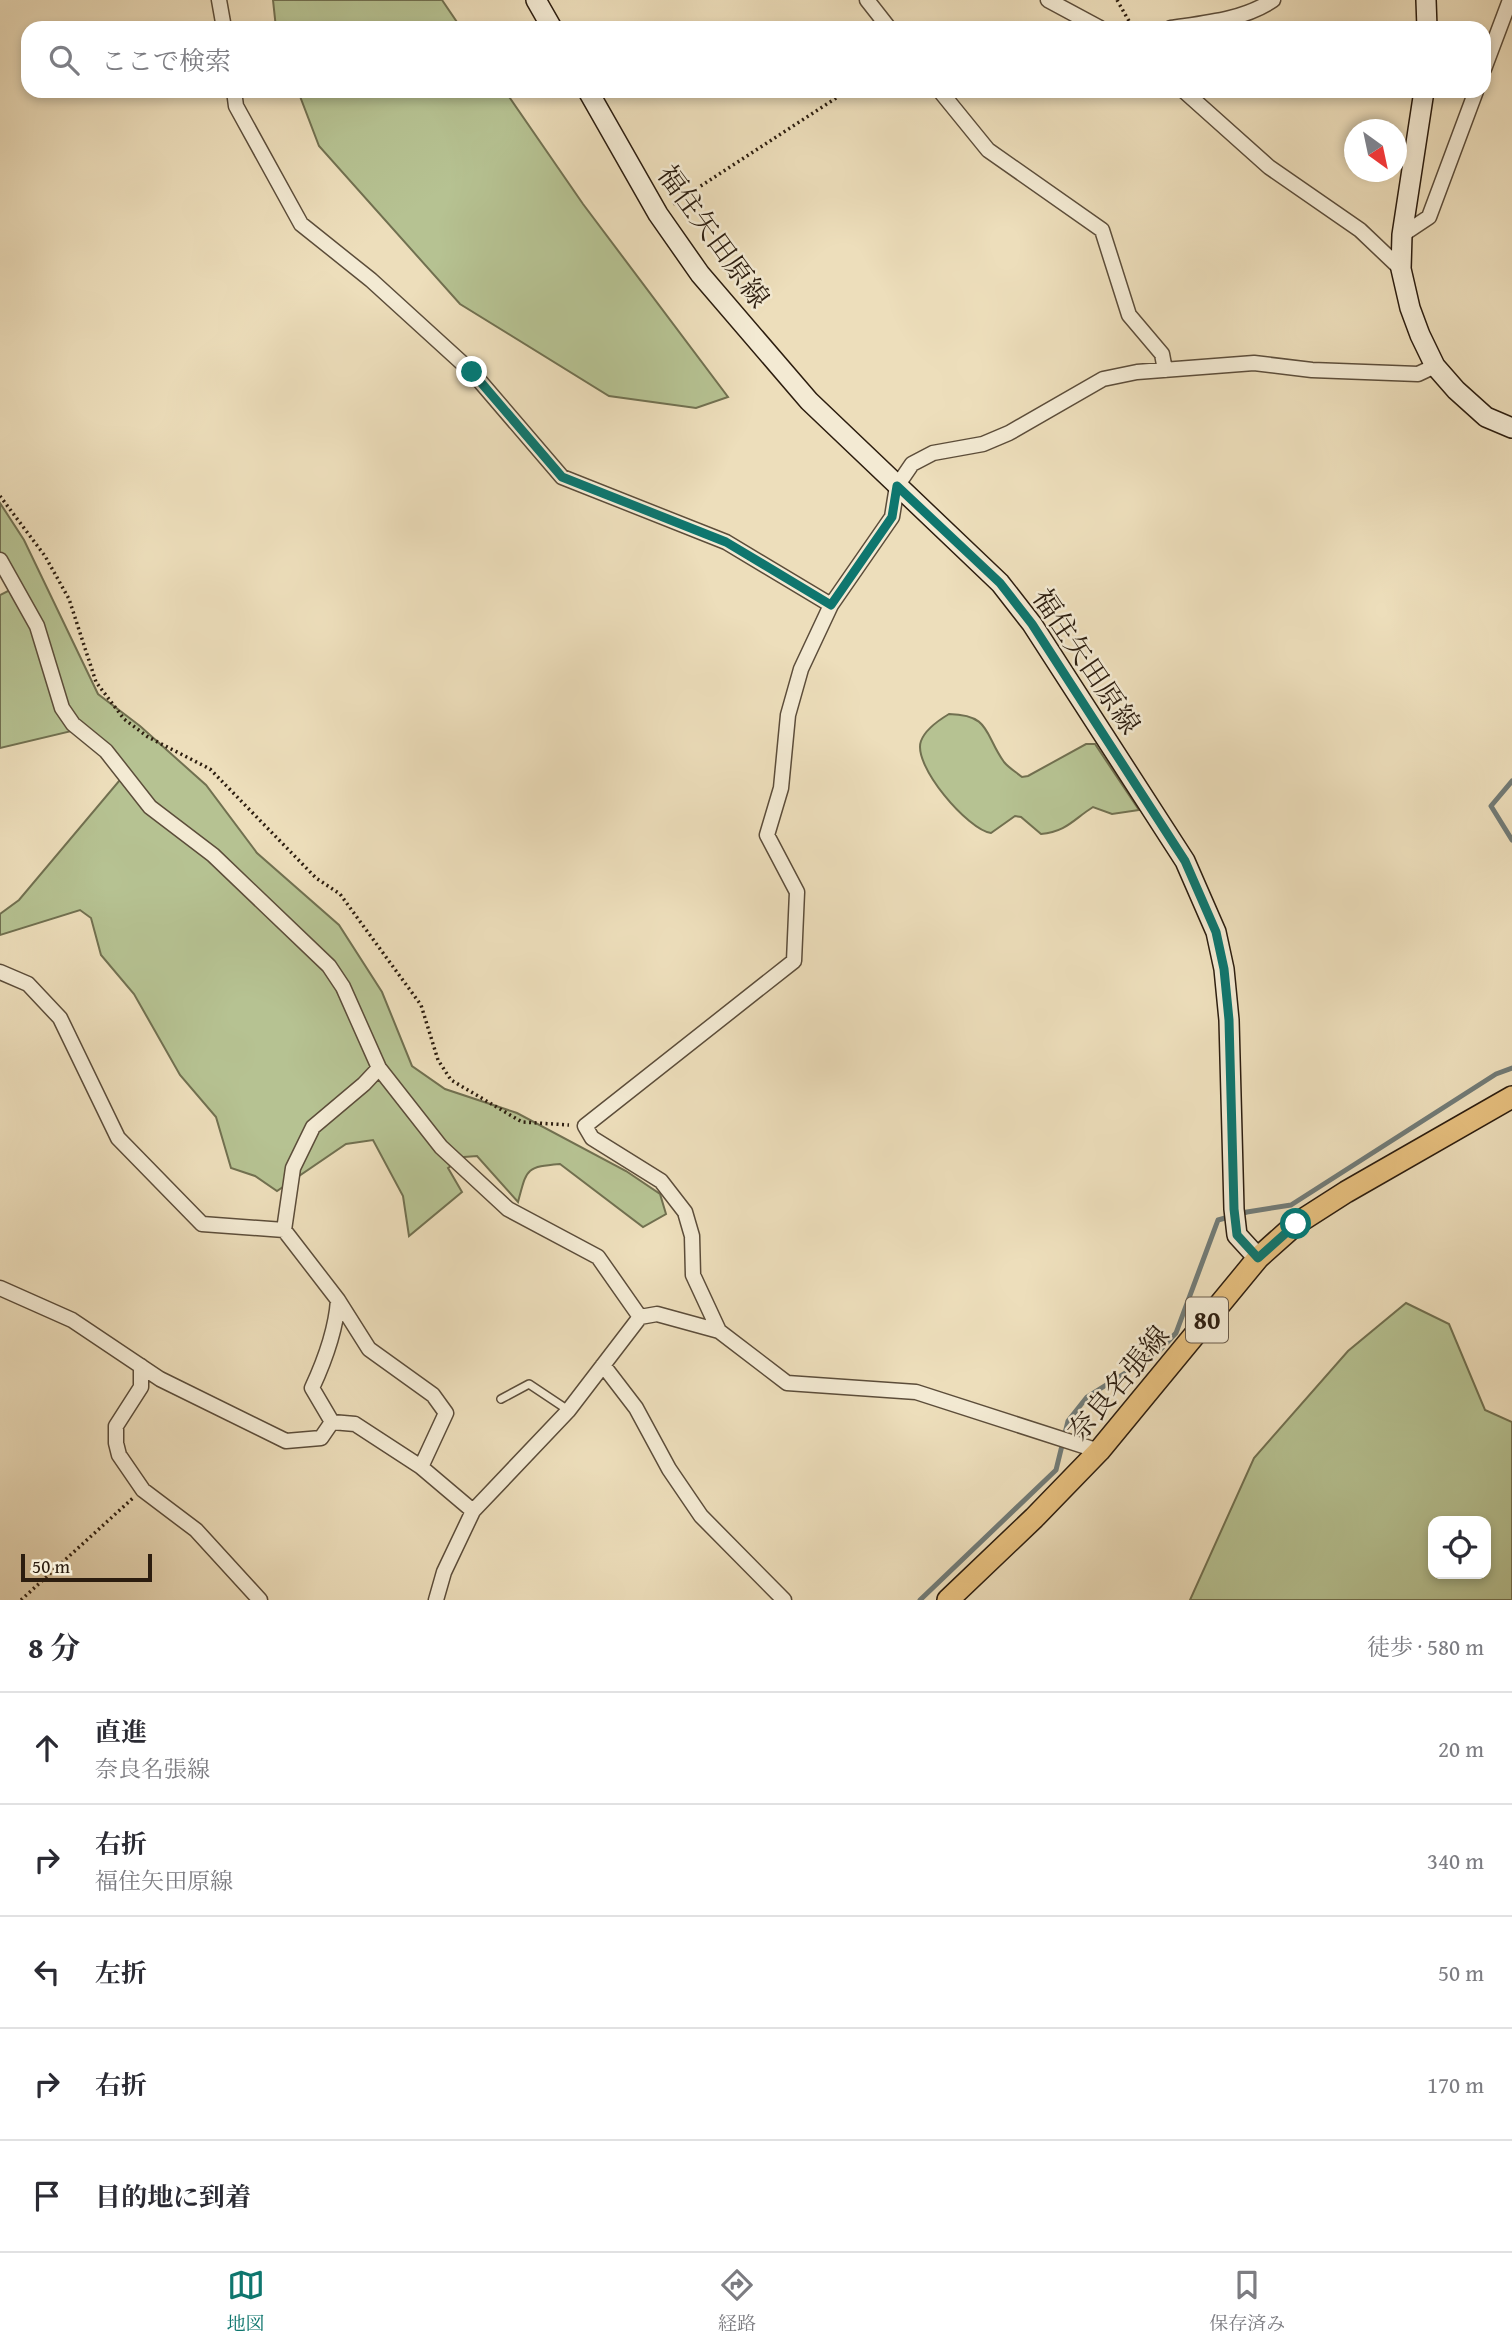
<!DOCTYPE html>
<html lang="ja">
<meta charset="utf-8">
<style>
body{margin:0;font-family:"Gentium Book Plus","Noto Serif JP",serif;background:#f7f7f7;color:#2b2b33}
.controls{position:absolute;right:21px;bottom:21px;display:grid;overflow:hidden;border-radius:14px;box-shadow:0 4px 10px #0003}
.controls button{width:63px;height:63px;display:grid;place-items:center;padding:0;border:0;border-bottom:2px solid #e1e1e2;background:#fff;color:#2b2b33;font:35px sans-serif}
.compass{position:absolute;left:1344px;top:119px;width:63px;height:63px;border-radius:50%;background:#fff;box-shadow:0 4px 10px #0003;rotate:147deg}
.scale{position:absolute;left:21px;bottom:18px;width:131px;box-sizing:border-box;padding-left:7px;border:4px solid #2c1d0f;border-top:0;font-size:19px;line-height:24px;white-space:nowrap;color:#2c1d0f;-webkit-text-stroke:5px #f3ead3;paint-order:stroke}
.stop{position:absolute;width:21px;height:21px;margin:-16px;border:5px solid #0f766e;border-radius:50%;background:#fff}
.stop.end{background:#0f766e;border-color:#fff;box-shadow:0 2px 7px #0008}
.list{margin:0;padding:0;list-style:none}
h2{display:flex;justify-content:space-between;align-items:center;height:91px;margin:0;padding:0 28px;font-size:30px}
h2 small{font-size:23px;font-weight:400;color:#7c7c81}
.list li{display:grid;grid-template-columns:46px 1fr auto;gap:21px;align-items:center;box-sizing:border-box;height:112px;padding:0 28px;border-top:2px solid #e1e1e2}
.list b{display:block;font-size:26px;white-space:nowrap}
.list p{margin:0;font-size:23px;white-space:nowrap;color:#7c7c81}
.list em{font-size:23px;font-style:normal;color:#7c7c81}
.icon{flex:none;width:38px;height:38px;fill:none;stroke:currentColor;stroke-width:2;stroke-linecap:round;stroke-linejoin:round}
.map{position:relative;flex:none;width:1512px;height:1600px;overflow:hidden}
.search{position:absolute;background:#fff;box-shadow:0 4px 10px #0003;left:21px;right:21px;top:21px;height:77px;display:flex;align-items:center;gap:18px;box-sizing:border-box;padding:0 24px;border-radius:21px;color:#7c7c81;font-size:26px}
.sheet{height:651px;background:#fff}
nav{display:flex;justify-content:space-around;align-items:center;box-sizing:border-box;height:98px;border-top:2px solid #e1e1e2;background:#fff;font-size:19px;color:#7c7c81}
nav a{display:grid;justify-items:center;gap:4px}
nav .on{color:#0f766e}
.map>svg:first-child{display:block}
.green{fill:#b6c292;stroke:#717050;stroke-width:2;fill-rule:evenodd}
.lines{fill:none;stroke-linecap:round;stroke-linejoin:round}
.stream{stroke:#717b77;stroke-width:5}
.service-casing{stroke:#5c4d3a;stroke-width:10}
.minor-casing{stroke:#5c4d3a;stroke-width:17}
.secondary-casing{stroke:#2c1d0f;stroke-width:22}
.primary-casing{stroke:#2c1d0f;stroke-width:24}
.path{stroke:#2c1d0f;stroke-width:3.5;stroke-dasharray:2 3.5;stroke-linecap:butt}
.service{stroke:#f3ead3;stroke-width:7}
.minor{stroke:#f3ead3;stroke-width:14}
.secondary{stroke:#f3ead3;stroke-width:19}
.primary{stroke:#e6bf7e;stroke-width:21}
.route{stroke:#0f766e;stroke-width:9}
.labels{text-anchor:middle;stroke-width:5;stroke-linejoin:round;paint-order:stroke}
.shield{fill:#f3ead3;stroke:#685a4a;stroke-width:2}
.shield-label{font-size:26px;font-weight:bold;fill:#2c1d0f}
.street-label{font-size:28px;fill:#2c1d0f;stroke:#f3ead3}
</style>
<div class="map">
<svg width="1512" height="1600" viewBox="0 0 1512 1600">
<rect width="100%" height="100%" fill="#eddebb"/>
<filter id="stains"><feTurbulence type="fractalNoise" baseFrequency=".00286" numOctaves="4"/><feColorMatrix values="0 0 0 0 .2 0 0 0 0 .09 0 0 0 0 .02 0 0 0 .5 -.17"/></filter>
<radialGradient id="worn" r=".72"><stop offset=".6" stop-color="#630" stop-opacity="0"/><stop offset="1" stop-color="#630" stop-opacity=".3"/></radialGradient>
<path class="green" d="M273,0H442L461,28H276Z
M298,91H505L583,204L728,397L696,408L609,396L460,304L319,146Z
M0,503L24,540L98,694L140,726L206,785L257,853L339,925L382,992L412,1066L445,1089L517,1113L626,1171L660,1194L666,1214L643,1227L560,1164C525,1167 527,1169 518,1202L477,1156L464,1157L448,1168L462,1192L409,1236L403,1196L373,1140L346,1144L277,1191L255,1176L231,1168L216,1117L180,1075L134,994L101,955L91,918L80,910L0,935V914L19,900L125,774L88,727L0,748V595L18,586L0,558Z
M949,714C991,715 984,734 1004,762C1009,768 1016,772 1022,777L1028,776L1086,744H1095L1139,810L1112,814L1093,807C1074,819 1066,832 1041,834L1021,817L1015,816L991,833C968,830 912,765 921,741C925,730 939,720 949,714Z
M1406,1303L1449,1324L1485,1410L1512,1422V1600H1190L1254,1458L1348,1351ZM1433,1521H1486V1574H1433Z"/>
<g class="lines">
<path class="stream" d="M1512,781L1491,806L1512,840
M920,1600L1056,1470L1068,1421L1087,1397L1157,1353L1176,1333L1218,1220L1247,1212L1291,1205L1496,1074L1512,1068"/>
<g class="service-casing">
<path id="service" d="M501,1399L529,1384L568,1410"/>
</g>
<g class="minor-casing">
<path id="minor" d="M219,0L224,28
M867,0L889,28
M1048,0L1100,28
M1171,28C1205,23 1243,20 1273,0
M1484,69L1510,0
M234,91L236,106L301,224L371,280L472,372L562,477L726,542L831,605
M940,91L988,150L1102,230L1129,315L1162,354L1165,370
M1184,91L1269,167L1360,230L1401,269
M1402,235L1429,217L1476,91
M0,560L37,626L62,708L73,724L106,751L150,807L213,855L329,966L343,987L379,1068L441,1147L508,1209L598,1257L640,1317
M0,972L28,984L60,1018L118,1138L202,1224L284,1230L338,1300L369,1349L433,1395L446,1413L421,1467
M284,1230L293,1168L313,1127L364,1084L379,1068
M0,1288L72,1320L160,1379L286,1441L321,1438L332,1422L355,1424L421,1467L473,1511
M719,1331L693,1275L692,1236L685,1212L661,1181L592,1138L585,1126L794,961L797,892L767,835L781,788L788,715L801,669L831,605L892,517L897,486L912,464L933,453L983,444L1009,433L1103,379L1137,372L1254,363L1312,370L1418,374L1435,366
M603,1365L636,1408L669,1469L701,1516L784,1600
M141,1366V1387L116,1426V1443L119,1455L143,1490L196,1530L260,1600
M332,1422L312,1388C325,1360 336,1330 338,1300
M436,1600L444,1572L473,1511L568,1411L640,1317L657,1314L719,1331L787,1383L916,1392L1099,1451"/>
</g>
<g class="secondary-casing">
<path id="secondary" d="M536,0L552,28
M1426,0L1427,28
M588,91L658,214L700,274L809,401L1000,583L1032,624L1185,861L1216,932L1224,969L1229,1020L1234,1209L1237,1235L1258,1258
M1424,91L1402,235L1401,269L1410,308L1420,335L1435,366L1456,390L1486,417L1512,428"/>
</g>
<g class="primary-casing">
<path id="primary" d="M948,1600L1034,1518L1099,1451L1258,1258L1296,1224L1346,1192L1512,1097"/>
</g>
<path class="path" d="M1117,0L1133,28
M673,204L847,91
M0,496L45,556L69,599L96,682L124,719L148,737L210,769L316,878L340,894L421,1005L438,1060L451,1080L522,1122L569,1125
M21,1600L133,1498"/>
<use href="#service" class="service"/>
<use href="#minor" class="minor"/>
<use href="#secondary" class="secondary"/>
<use href="#primary" class="primary"/>
</g>
<g class="lines">
<path class="route" d="M472,372L562,477L726,542L831,605L892,517L897,486L1000,583L1032,624L1185,861L1216,932L1224,969L1229,1020L1234,1209L1237,1235L1258,1258L1296,1224"/>
</g>
<g class="labels">
<rect class="shield" x="1186" y="1297.5" width="42" height="45" rx="5"/>
<g class="shield-label">
<text x="1207" y="1329">80</text>
</g>
<g class="street-label">
<text transform="translate(714 236) rotate(54)" y="10">福住矢田原線</text>
<text transform="translate(1087 661) rotate(56)" y="10">福住矢田原線</text>
<text transform="translate(1118 1383) rotate(-50)" y="10">奈良名張線</text>
</g>
</g>
<rect width="100%" height="100%" filter="url(#stains)"/>
<rect width="100%" height="100%" fill="url(#worn)"/>
</svg>
<div class="controls">
<button><svg class="icon" aria-label="locate" viewBox="0 0 24 24"><circle cx="12" cy="12" r="6"/><path d="M12 2v4M12 18v4M2 12h4M18 12h4"/></svg></button>
</div>
<svg class="compass" viewBox="-18 -18 36 36"><path d="M0-13l5 13h-10z" fill="#e53935"/><path d="M0 13l5-13h-10z" fill="#7c7c81"/></svg>
<div class="scale">50 m</div>
<div class="stop" style="left:1296px;top:1224px"></div>
<div class="stop end" style="left:472px;top:372px"></div>
<div class="search"><svg class="icon" aria-label="search" viewBox="0 0 24 24"><circle cx="10" cy="10" r="6"/><path d="M15 15l6 6"/></svg>ここで検索</div>
</div>
<section class="sheet">
<h2>8 分<small>徒歩 · 580 m</small></h2>
<ul class="list">
<li><svg class="icon" aria-label="ahead" viewBox="0 0 24 24"><path d="M12 20V5M6 11l6-6 6 6"/></svg><div><b>直進</b><p>奈良名張線</p></div><em>20 m</em></li>
<li><svg class="icon" aria-label="right" viewBox="0 0 24 24"><path d="M7 20v-9h11M14 6l5 5-5 5"/></svg><div><b>右折</b><p>福住矢田原線</p></div><em>340 m</em></li>
<li><svg class="icon" aria-label="left" viewBox="0 0 24 24"><path d="M17 20v-9H6M10 6l-5 5 5 5"/></svg><div><b>左折</b></div><em>50 m</em></li>
<li><svg class="icon" aria-label="right" viewBox="0 0 24 24"><path d="M7 20v-9h11M14 6l5 5-5 5"/></svg><div><b>右折</b></div><em>170 m</em></li>
<li><svg class="icon" aria-label="arrive" viewBox="0 0 24 24"><path d="M6 21V4h12l-3 4 3 4H6"/></svg><div><b>目的地に到着</b></div></li>
</ul>
</section>
<nav>
<a class="on"><svg class="icon" aria-label="map" viewBox="0 0 24 24"><path d="M3 6l6-2 6 2 6-2v14l-6 2-6-2-6 2zM9 4v14M15 6v14"/></svg>地図</a>
<a><svg class="icon" aria-label="directions" viewBox="0 0 24 24"><path d="M12 3l9 9-9 9-9-9zM9 14v-3h6M13 9l2 2-2 2"/></svg>経路</a>
<a><svg class="icon" aria-label="saved" viewBox="0 0 24 24"><path d="M7 4h10v16l-5-4-5 4z"/></svg>保存済み</a>
</nav>
